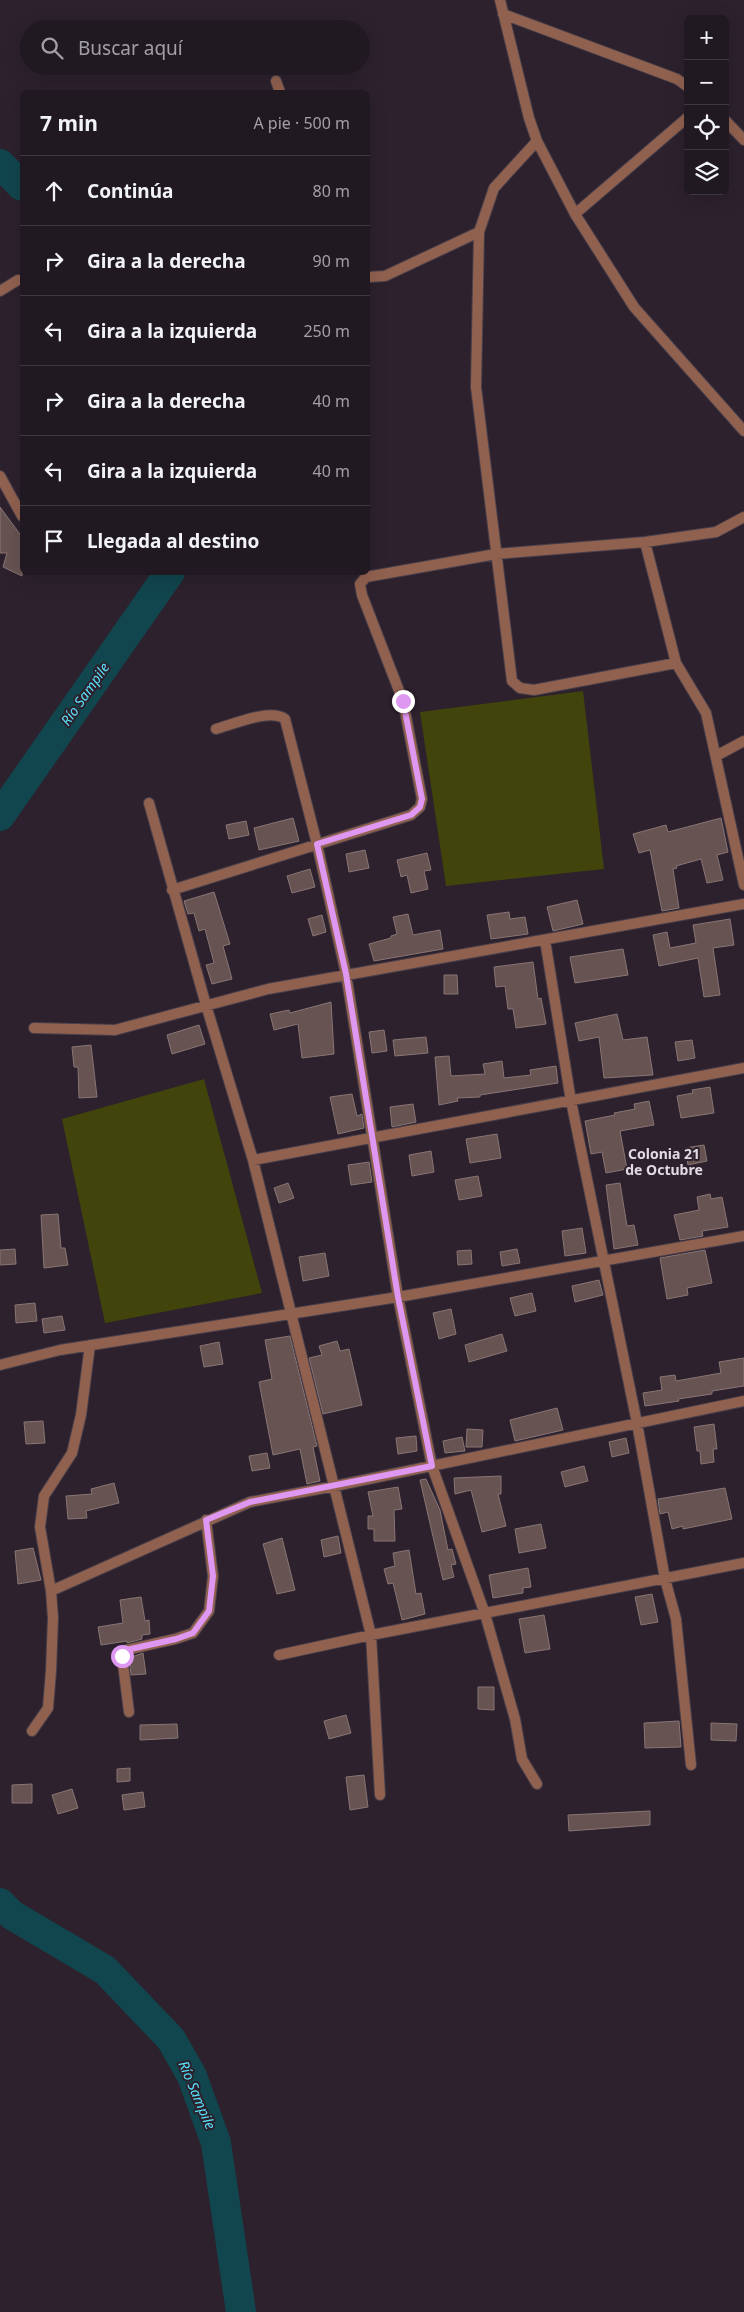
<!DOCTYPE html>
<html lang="es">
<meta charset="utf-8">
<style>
body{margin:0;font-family:"Noto Sans",sans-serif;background:#29222a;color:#f1f3f6}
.controls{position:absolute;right:15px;top:15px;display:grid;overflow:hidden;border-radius:8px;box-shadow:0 5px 20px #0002}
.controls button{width:45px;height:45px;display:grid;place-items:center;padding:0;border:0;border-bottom:1px solid #3e3840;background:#211922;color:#f1f3f6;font:25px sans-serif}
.stop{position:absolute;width:15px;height:15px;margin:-11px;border:4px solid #de98f2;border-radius:50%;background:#fff}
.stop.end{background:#de98f2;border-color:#fff;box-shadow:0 1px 5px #0008}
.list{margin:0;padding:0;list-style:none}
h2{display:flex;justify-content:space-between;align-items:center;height:65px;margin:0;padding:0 20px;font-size:21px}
h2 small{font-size:16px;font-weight:400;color:#a2a0a5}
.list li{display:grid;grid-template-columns:32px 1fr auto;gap:15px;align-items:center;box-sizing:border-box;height:70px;padding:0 20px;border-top:1px solid #3e3840}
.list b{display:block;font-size:19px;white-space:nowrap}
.list em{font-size:16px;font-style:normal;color:#a2a0a5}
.icon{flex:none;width:28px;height:28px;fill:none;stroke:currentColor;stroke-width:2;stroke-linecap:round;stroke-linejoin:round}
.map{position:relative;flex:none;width:744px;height:2312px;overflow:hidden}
.search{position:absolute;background:#211922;box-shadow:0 5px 20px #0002;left:20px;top:20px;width:350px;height:55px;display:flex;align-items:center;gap:12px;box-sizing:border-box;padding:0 18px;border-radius:28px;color:#a2a0a5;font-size:19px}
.panel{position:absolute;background:#211922;box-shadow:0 5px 20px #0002;left:20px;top:90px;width:350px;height:485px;border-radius:8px}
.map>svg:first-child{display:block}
.garden{fill:#41450c}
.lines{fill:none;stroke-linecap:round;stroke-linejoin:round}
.river{stroke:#11464e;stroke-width:30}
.building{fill:#665352;stroke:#897574}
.street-casing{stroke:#493f4a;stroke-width:12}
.street{stroke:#91614f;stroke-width:10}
.route{stroke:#de98f2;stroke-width:6}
.labels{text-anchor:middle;stroke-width:4;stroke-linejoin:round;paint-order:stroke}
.water-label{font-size:14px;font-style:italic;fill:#58e2fa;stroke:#2c212d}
.neighbourhood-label{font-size:14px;font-weight:bold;fill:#e1dae2;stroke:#2c212d}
</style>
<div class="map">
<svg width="744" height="2312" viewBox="0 0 744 2312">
<rect width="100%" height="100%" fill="#2c212d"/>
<path class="garden" d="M583,691L604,869L446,886L420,712Z
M204,1079L262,1293L105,1323L62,1119Z"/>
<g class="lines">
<path class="river" d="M0,164L22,186
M0,816L170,572
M0,1903L12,1915L105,1970L171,2039L192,2076L216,2143L241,2312"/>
</g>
<path class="building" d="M0,507L22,537V576L3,567L7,553H0Z
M293,818L299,841L259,850L254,828Z
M721,818L728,852L717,855L723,880L707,883L701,859L676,866L677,868L673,869L679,908L662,911L650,850L639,853L633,834L666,825L668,832Z
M246,821L249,835L229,839L226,825Z
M365,850L369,868L349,872L346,854Z
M427,853L431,870L424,871L428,889L411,893L407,875L401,877L397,860Z
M310,869L315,887L292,893L287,876Z
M214,892L230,944L223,946L232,979L212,984L206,965L214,963L205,929L199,931L194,913L188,914L184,901Z
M577,900L583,924L553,931L547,907Z
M509,912L510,919L525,917L528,934L491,939L487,915Z
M408,914L413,935L440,930L443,949L374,961L369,944L391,938V936L397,934L393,917Z
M322,915L326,932L313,936L308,919Z
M730,919L734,945L713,948L720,995L704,997L698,958L659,966L653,935L667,932L670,948L696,943L693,925Z
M623,949L628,975L575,983L570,957Z
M533,962L538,999L541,998L546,1024L516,1028L513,1009H508L505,986L496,987L494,967Z
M444,975H457L458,994H444Z
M331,1002L334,1054L302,1058L298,1024L274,1030L270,1014L289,1010L290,1013Z
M617,1014L623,1040L647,1037L653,1075L604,1078L599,1037L579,1041L575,1023Z
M199,1025L205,1044L172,1054L167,1035Z
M384,1030L387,1051L372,1053L369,1032Z
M426,1037L428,1053L395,1056L393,1040Z
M692,1040L695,1058L678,1061L675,1042Z
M91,1045L97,1097L79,1098L78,1067H74L72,1047Z
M449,1056L451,1076L485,1074L483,1064L502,1061L504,1078L531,1075L530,1070L556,1066L558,1083L480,1095V1097L457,1098L458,1101L439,1105L435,1057Z
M710,1087L714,1113L681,1118L677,1096L693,1093L692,1090Z
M352,1094L357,1116L362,1114L364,1128L338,1134L330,1097Z
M649,1101L654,1125L620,1131L627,1169L606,1173L602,1152L591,1154L585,1121L615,1115L614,1113L635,1109L634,1104Z
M413,1104L416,1122L392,1127L390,1107Z
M497,1134L501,1158L470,1163L466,1139Z
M704,1145L707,1161L688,1165L685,1148Z
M431,1151L434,1172L412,1176L409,1155Z
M369,1162L372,1182L351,1185L348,1165Z
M478,1176L482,1196L459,1200L455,1180Z
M288,1183L294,1198L279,1203L274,1188Z
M620,1183L627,1226L634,1225L638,1245L614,1249L606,1185Z
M710,1194L711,1199L722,1197L728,1227L702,1231L703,1236L680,1240L674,1215L699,1210L697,1197Z
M58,1214L61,1248H65L68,1265L44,1268L41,1215Z
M582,1228L586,1253L565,1256L562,1231Z
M15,1249L16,1264L0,1265V1250Z
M517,1249L520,1263L502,1266L500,1252Z
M471,1250L472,1264L458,1265L457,1251Z
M705,1250L712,1283L687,1288L688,1295L667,1299L660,1258Z
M325,1253L329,1276L303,1281L299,1257Z
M599,1280L603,1295L575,1302L572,1286Z
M532,1293L536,1311L515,1316L510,1298Z
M35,1303L37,1321L16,1323L15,1305Z
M451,1309L456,1334L439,1339L433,1313Z
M62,1316L65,1330L44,1333L42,1319Z
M502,1334L507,1351L469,1362L465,1345Z
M290,1336L317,1446L313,1447L320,1481L307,1484L300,1449L273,1455L259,1382L272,1379L265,1340Z
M337,1341L340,1351L349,1349L362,1405L323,1414L309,1358L322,1355L319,1346Z
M219,1342L223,1364L204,1367L200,1346Z
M744,1358V1386L712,1391V1394L678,1399L679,1401L645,1406L643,1393L662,1390L660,1377L675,1375L676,1381L721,1373L719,1362Z
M557,1408L563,1430L515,1441L510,1420Z
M43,1421L45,1443L26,1444L24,1422Z
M714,1424L717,1449H713L714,1462L701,1464L700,1451H697L694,1427Z
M467,1429L483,1430L482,1447H466Z
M416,1436L417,1451L398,1454L396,1438Z
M462,1437L465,1451L445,1453L443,1441Z
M626,1438L629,1453L612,1457L609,1442Z
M267,1453L270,1468L252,1471L249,1456Z
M584,1466L588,1481L565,1487L561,1472Z
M501,1476V1494H498L506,1526L482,1532L471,1490L455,1494L454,1478Z
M426,1479L440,1510L448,1550L452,1549L456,1564L451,1565L454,1577L443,1580L420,1480Z
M114,1483L119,1503L86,1511L87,1518L68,1519L66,1496L92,1494L91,1489Z
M398,1487L402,1509L394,1510L395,1541H374V1529H368V1516H373L368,1492Z
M725,1488L732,1519L683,1529V1526L672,1529L668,1512L660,1514L658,1499Z
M541,1524L546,1548L519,1553L515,1529Z
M338,1536L341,1553L324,1557L321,1540Z
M282,1538L295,1590L277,1594L263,1544Z
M33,1548L41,1580L18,1584L15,1551Z
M409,1550L416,1594L421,1593L425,1614L402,1620L393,1583L388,1584L384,1569L395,1566L393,1553Z
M528,1568L531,1587L523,1588V1593L493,1598L489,1575Z
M652,1594L658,1622L641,1625L635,1597Z
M141,1597L145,1621L149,1620L150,1634L142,1635V1639L127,1643V1641L101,1645L98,1627L123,1623L120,1600Z
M544,1615L550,1649L525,1653L519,1619Z
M143,1653L146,1674L131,1675L129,1658Z
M478,1687H494V1710L478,1709Z
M346,1715L351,1733L329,1739L324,1721Z
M679,1721L681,1747L645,1748L644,1723Z
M711,1723L737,1724L736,1741L711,1740Z
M177,1724L178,1738L140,1740V1725Z
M130,1768V1781L117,1782V1769Z
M364,1775L368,1807L350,1810L346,1777Z
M32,1784V1803H12V1785Z
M72,1789L78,1808L58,1814L52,1795Z
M143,1792L145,1807L124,1810L122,1795Z
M650,1811V1825L569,1831L568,1815Z"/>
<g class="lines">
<g class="street-casing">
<path id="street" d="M500,0L529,118L537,141L575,214L634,307L744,431
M503,14L677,79L688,87
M276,81L280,92
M725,120L744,140
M537,141L494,188L479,232L476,387L512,681L520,688L534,690L676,663
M575,214L688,117
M368,277L385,276L479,232
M0,291L18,280
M0,476L22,516
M645,542L676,663L706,713L744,885
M216,729C234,724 271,708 285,719L317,844L346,974L398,1297L432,1466L485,1614L515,1719L522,1759L537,1784
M716,756L744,741
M149,803L206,1005L253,1160L371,1635L380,1795
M172,890L411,815L420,807L422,799L403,701L362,595L360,584L366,577L496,554L645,542L716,532L744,517
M545,940L571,1101L637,1423L665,1579L676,1619L691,1765
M34,1028L115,1030L268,989L744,904
M253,1160L744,1068
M0,1365L60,1350L398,1297L744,1236
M51,1591L250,1502L335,1486L744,1401
M279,1655L371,1635L744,1563
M129,1712L122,1656L126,1650L175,1639L193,1633L209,1611L213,1576L206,1520
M32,1731L48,1708L51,1671L53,1618L51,1591L40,1527L44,1496L72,1453L81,1415L90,1345"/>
</g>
<use href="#street" class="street"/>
</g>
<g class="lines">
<path class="route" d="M122,1656L126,1650L176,1639L193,1633L209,1611L213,1576L206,1520L250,1502L432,1466L398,1297L346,974L317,844L411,815L420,807L422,799L403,701"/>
</g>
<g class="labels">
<g class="water-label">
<text transform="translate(85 694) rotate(-55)" y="5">Río Sampile</text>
<text transform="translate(197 2095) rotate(67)" y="5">Río Sampile</text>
</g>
<g class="neighbourhood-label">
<text x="664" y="1159">Colonia 21<tspan x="664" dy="16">de Octubre</tspan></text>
</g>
</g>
</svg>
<div class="controls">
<button>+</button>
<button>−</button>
<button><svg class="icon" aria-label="locate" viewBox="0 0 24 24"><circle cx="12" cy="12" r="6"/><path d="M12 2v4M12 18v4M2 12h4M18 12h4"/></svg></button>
<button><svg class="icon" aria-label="layers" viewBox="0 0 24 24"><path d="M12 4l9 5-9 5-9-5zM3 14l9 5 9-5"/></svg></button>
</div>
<div class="stop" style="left:122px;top:1656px"></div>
<div class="stop end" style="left:403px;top:701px"></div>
<div class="search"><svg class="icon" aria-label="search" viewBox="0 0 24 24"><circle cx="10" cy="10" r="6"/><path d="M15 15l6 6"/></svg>Buscar aquí</div>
<section class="panel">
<h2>7 min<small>A pie · 500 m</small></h2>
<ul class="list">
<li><svg class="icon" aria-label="ahead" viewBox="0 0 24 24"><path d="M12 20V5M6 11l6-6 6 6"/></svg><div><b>Continúa</b></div><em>80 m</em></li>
<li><svg class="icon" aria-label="right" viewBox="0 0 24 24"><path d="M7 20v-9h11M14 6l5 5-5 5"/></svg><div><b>Gira a la derecha</b></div><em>90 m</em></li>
<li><svg class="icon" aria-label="left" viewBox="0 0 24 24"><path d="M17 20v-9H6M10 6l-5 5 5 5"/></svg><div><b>Gira a la izquierda</b></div><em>250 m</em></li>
<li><svg class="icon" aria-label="right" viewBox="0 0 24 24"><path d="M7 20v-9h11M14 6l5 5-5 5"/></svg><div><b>Gira a la derecha</b></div><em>40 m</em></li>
<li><svg class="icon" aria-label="left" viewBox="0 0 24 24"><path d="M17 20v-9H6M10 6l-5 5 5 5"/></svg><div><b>Gira a la izquierda</b></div><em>40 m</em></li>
<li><svg class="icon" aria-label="arrive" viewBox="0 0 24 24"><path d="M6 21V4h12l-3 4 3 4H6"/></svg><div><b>Llegada al destino</b></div></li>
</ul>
</section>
</div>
